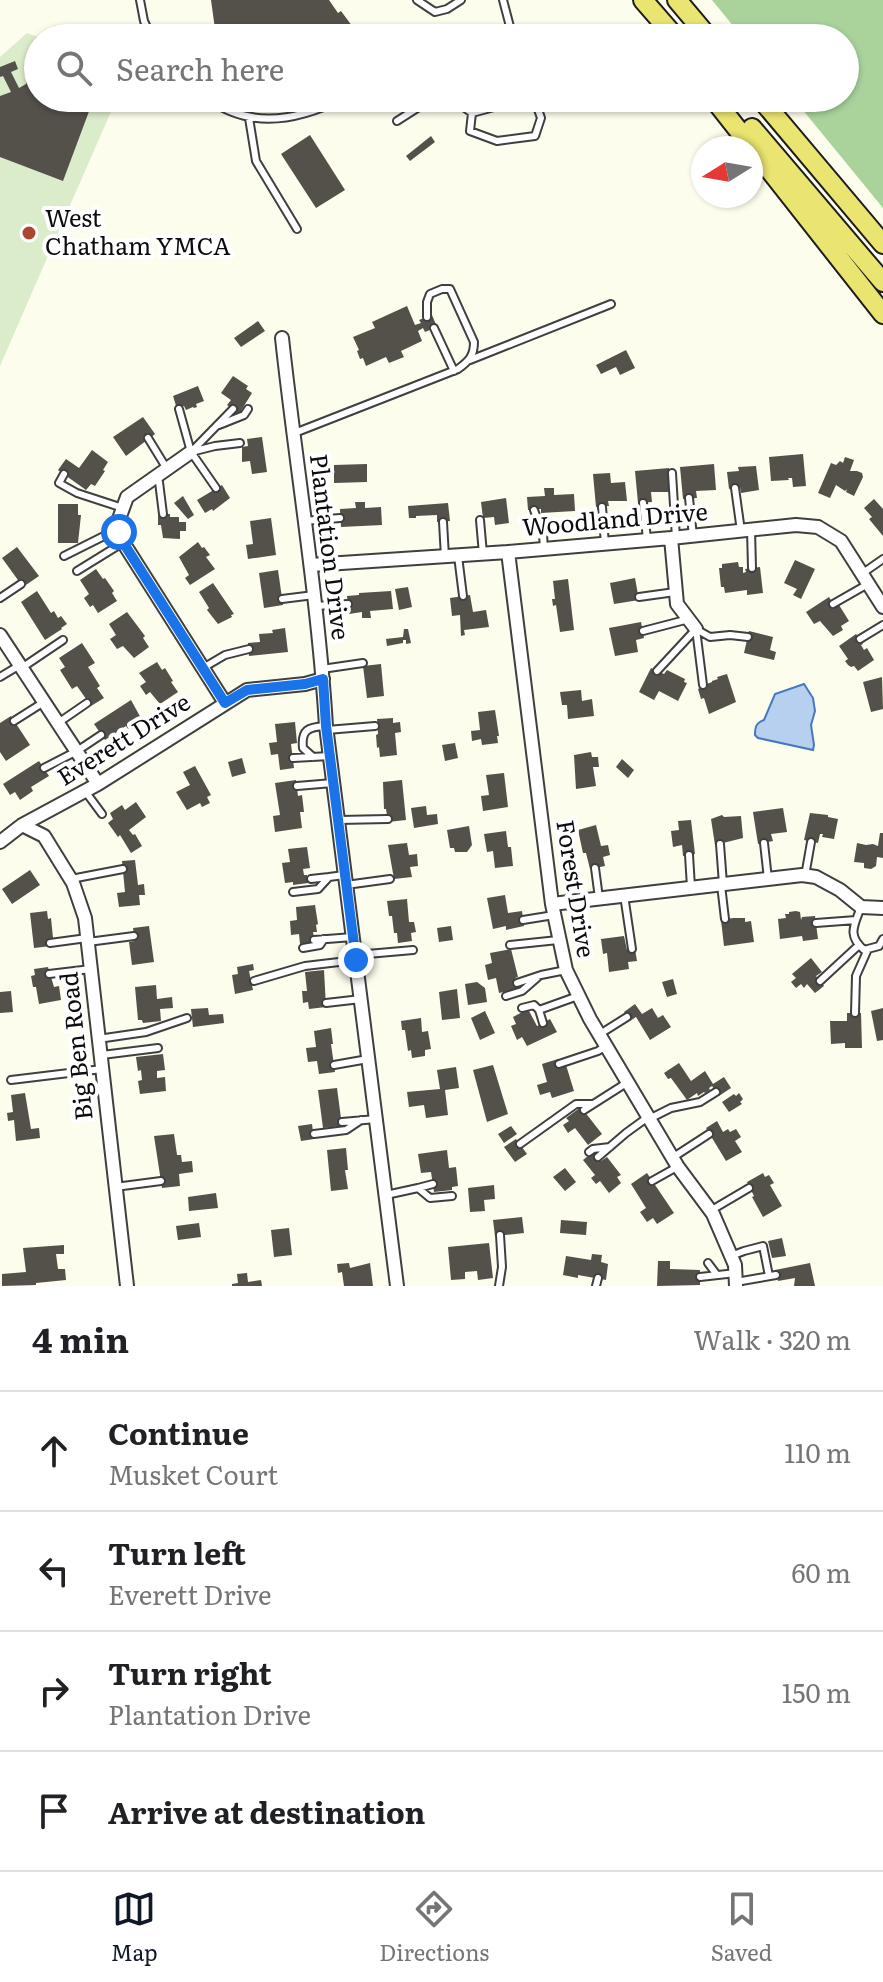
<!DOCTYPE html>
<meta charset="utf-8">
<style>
body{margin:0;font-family:Literata,serif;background:#f2f2f2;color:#202124}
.compass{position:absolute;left:691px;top:136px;width:72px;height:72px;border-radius:50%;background:#fff;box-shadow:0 2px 6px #0004;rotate:259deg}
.stop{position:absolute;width:24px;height:24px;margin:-18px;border:6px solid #1a73e8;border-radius:50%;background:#fff}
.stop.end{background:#1a73e8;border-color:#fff;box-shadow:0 2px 8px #0008}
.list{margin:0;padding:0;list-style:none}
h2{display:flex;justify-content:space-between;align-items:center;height:104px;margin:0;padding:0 32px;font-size:34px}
h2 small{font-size:26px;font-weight:400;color:#757577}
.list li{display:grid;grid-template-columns:52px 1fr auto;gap:24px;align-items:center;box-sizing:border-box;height:120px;padding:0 32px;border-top:2px solid #e0e0e0}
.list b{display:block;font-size:30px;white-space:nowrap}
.list p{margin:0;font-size:26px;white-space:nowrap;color:#757577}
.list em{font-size:26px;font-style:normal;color:#757577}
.icon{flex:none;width:44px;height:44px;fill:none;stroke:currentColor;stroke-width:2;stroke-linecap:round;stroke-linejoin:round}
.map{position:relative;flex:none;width:883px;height:1286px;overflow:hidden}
.search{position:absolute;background:#fff;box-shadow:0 2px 6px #0004;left:24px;right:24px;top:24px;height:88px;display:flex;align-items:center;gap:20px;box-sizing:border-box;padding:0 28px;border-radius:44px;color:#757577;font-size:30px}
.sheet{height:584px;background:#fff}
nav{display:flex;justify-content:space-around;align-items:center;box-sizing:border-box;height:112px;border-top:2px solid #e0e0e0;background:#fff;font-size:22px;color:#757577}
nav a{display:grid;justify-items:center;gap:4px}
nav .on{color:#111827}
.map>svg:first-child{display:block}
.forest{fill:#aad39c}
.pitch{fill:#dbeccb}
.water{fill:#b7d0ef;stroke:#4678bf;stroke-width:2}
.building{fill:#54504a}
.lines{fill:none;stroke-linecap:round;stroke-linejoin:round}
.lane-casing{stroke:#3f3f3f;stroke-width:10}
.street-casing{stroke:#3f3f3f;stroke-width:16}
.primary-casing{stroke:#1d1d1d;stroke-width:22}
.lane{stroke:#fff;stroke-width:6}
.street{stroke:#fff;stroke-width:12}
.primary{stroke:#eae470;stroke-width:18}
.route{stroke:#1a73e8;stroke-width:10}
.poi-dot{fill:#ad4533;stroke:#fff;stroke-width:3}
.labels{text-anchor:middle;stroke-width:8;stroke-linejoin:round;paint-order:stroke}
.poi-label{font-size:24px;fill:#0c0c0c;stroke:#fff;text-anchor:start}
.street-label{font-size:24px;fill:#0c0c0c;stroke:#fff}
</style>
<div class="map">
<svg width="883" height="1286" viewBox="0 0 883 1286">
<rect width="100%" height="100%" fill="#fdfded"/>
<path class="forest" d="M712,0H883V208L793,98H845V38H743Z"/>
<path class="pitch" d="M27,33L41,38H38V98H115L116,100L0,366V57Z"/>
<path class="water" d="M804,684L813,698L815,711L811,725L814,745L813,750L758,738L755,735C755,727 756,723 764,720L775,694Z"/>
<path class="building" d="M211,0H329L338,13L341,11L361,38H223L221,28L215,29Z
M38,54V98H94L63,181L0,157V96L11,92L3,76L0,77V67L15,61L18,69L11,72L19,88L26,84Z
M310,135L345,190L316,208L281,154Z
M431,136L435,142L410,161L406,156Z
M407,306L415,325L421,323L419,320L432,315L437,327L425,332L423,328L418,331L422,341L401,351L404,357L389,363L386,357L366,366L363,358L360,359L357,351L359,350L353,337L375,328L372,322Z
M258,321L265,331L241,347L234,338Z
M626,350L635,368L620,375L616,367L601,374L596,365Z
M233,376L248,386L246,389L252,393L239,414L227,405L231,400L221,393Z
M198,386L204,401L196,404L197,407L194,408L193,407L186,410L184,406L177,409L173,396Z
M143,417L155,434L126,456L113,437Z
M262,437L267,472L252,474L250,461L242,462V447L248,446L247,439Z
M92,450L108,462L103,470L105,471L95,486L91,484L86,490L58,470L66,459L79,468Z
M803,454L806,486L793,487L792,478H788L789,480L771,481L769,457Z
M845,457L854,460L850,471H857L862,473L863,477L854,496L846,492L847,489L845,491L836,485L830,498L818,493L831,463L836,465L840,461L843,463Z
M367,464V482L334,483V465Z
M714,464L716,490L696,491L697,498L683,499L680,467Z
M756,466L759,490L741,493L740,487L729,489L727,472L739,471L738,467Z
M669,468L671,492H651L652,502L638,503L635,471Z
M610,473L611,483L625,482L627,501H608L609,506L596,507L593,474Z
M222,485L230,498L213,511L212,509L205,513L197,500Z
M544,488H554V495L574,494L575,511L541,513V509L528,510L527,497L545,496Z
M183,496L194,515L188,519L174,503Z
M506,498L509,523L495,525L494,517L483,518L481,502Z
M874,499L883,509V536L869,519L872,517L864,508Z
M355,502H365V508L381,507L382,525L341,527L340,509L356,508Z
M448,503L450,521L437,522V515L416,516V518H409L408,506Z
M58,504H78V515H81L78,543H58Z
M158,514H170V517H179V522H186V531H180V539L163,538L161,525H158Z
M271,518L276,555L248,559L246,545L253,544L250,521Z
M198,542L202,548L204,547L210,555L206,557L215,569L190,585L185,578L189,575L179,557Z
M17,547L39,576L23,587L2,558Z
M795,560L815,569L801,599L793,595L797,589L784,583Z
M738,562L739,567H743V573L746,572L745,569L760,567L763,593L747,595V590L725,593L724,587H721L719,568H722V564Z
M96,569L103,579L105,578L114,591L112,593L117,601L98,613L93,605L90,607L84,598L89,594L80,580Z
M278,570L283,605L264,608L259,573Z
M635,578L639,600L614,604L610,583Z
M568,579L574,630L560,632L556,605L553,606L552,599H555L553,581Z
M213,583L234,614L231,615L232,617L218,624L207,610L209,608L199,592Z
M408,587L412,607L399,610L395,589Z
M37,591L51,613L54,611L58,618L61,616L67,624L61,628L62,629L45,640L21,602Z
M391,591L393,609L370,611L371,618H362V612L349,614L347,596L359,595V593Z
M470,595L473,612L486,610L489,627L464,630L465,635L461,636L460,615L452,616L450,598Z
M829,597L835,607L839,605L849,621L841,626L843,630L833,636L820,621L814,624L806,612Z
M127,612L145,636L143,638L149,647L134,658L123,646L117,649L110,639L116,635L109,624Z
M641,622L644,638L636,640L638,652L615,656L609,628Z
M285,628L288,652L249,656L248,643L260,642L259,634L273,633L272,630Z
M404,629H408L411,643L406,644V640H403V643L387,646L386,639L403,637Z
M749,631L773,637L770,650L776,652L774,660L744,653Z
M856,634L863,644L861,645L864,650L867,648L874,660L858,671L854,666L851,667L848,665L845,661L848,659L839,646Z
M82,643L95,663L88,667L100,686L97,688L104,698L91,706L77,686L72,689L60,670L65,667L59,658Z
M157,662L162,670L165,668L173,681L171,682L178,692L160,704L150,692L146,695L140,686L146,682L139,673Z
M381,664L384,696L367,698L363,666Z
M651,668L664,674L667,670L685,679L684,682L687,683L678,701L659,691L654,700L639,692Z
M727,674L736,702L709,714L704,698L701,699L698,689L700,688L699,687L712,682V681L718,679L717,677Z
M882,677L883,709L871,712L863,682Z
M581,690L582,701L592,699L594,716L568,719L567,705H562L560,692Z
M131,700L142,720L128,729L126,726L105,740L94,724Z
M495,710L499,736H497L498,743L482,745L481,739L472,741L471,731L480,730L478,712Z
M11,716L30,745L6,761L0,752V723Z
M393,718V723L400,722L401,732L395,733L397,755L380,757L379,747L377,748L376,735L378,734L377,719Z
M295,722L297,743L291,744L294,768L280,770L278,754L271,755L269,743L277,742L275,724Z
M455,743L458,758L445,761L442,745Z
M591,752L592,757H598L599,767H593L596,786L576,789L574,755Z
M242,758L246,773L232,777L228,762Z
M622,759L634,770L628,778L616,767Z
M39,761L49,776L31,787L33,791L20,800L15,792L10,795L3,784Z
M195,766L211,795L207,797L210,803L202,807L200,803L187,810L176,792L190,785L183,772Z
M504,773L508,807L483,811L481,796L489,795L486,775Z
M296,780L298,796L302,795L304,812H300L302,828L275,832L273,816L280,815L275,783Z
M402,780L406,820L388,822L386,809H384L383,782Z
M136,802L146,817L129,830L133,835L135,834L142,846L131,853L120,835L118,837L108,823L113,819L110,813L122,805L125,810Z
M426,806L427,815L437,814L438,824L414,828L411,808Z
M783,808L787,832L771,834L773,841L758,844L753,812Z
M810,813L828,815V817L838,819L834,839L822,837L823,834H820L818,843L804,840Z
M722,815L724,817L741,816L743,838L715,845L711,819Z
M691,820L695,854L683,856L682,845L673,847L671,831L679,830L678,821Z
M596,825L601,846L608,845L610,855L603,857L605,866L590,869L586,853H583L578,830Z
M469,826L472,845L467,852H455L454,848H450L447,830Z
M506,831L508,847H511L513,866L495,868L493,851L487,852L484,834Z
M880,833H883V858L877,857L876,866L871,869L864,868V863L854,862L857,843L866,845L873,844L878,846Z
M407,843L409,855L417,854L418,866L410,867L412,877L394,879L388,845Z
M307,847L310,868L303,869L304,875H307L308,883L293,885V882L285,883L282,863L290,862L288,849Z
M135,860L138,885L144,884L145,895H139L140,905L119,907L117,893L125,892L122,861Z
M30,870L40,885L12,904L2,889Z
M505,895L508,913L522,911L524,926L506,930V926L493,929L487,898Z
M407,899L409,922H414L416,932L411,933L412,941L398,943L397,933H394L392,916H389L387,901Z
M315,905L318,924L316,925L317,932H313L315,942L300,944L299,934L291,935L290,921L297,920L296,907Z
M47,911L48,919L51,918L53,938L50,939L51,946L34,948L30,913Z
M796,911L800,912L801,920L802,917L815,916L818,939L803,941L802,936L780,939L778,919L786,918L785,914H789V912Z
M733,918H745V922L751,921L754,942L724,946L721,920Z
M149,926L154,962L132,965L129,942L135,941L133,928Z
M451,926L453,940L439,942L437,928Z
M624,936L627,950L635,949L637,961L628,962L629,969L609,972L607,953L603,954L601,939Z
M511,949L518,977L515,978L518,989L499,993L496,978L488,980L485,965L492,963L490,953Z
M811,958L822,972L816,976L824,986L815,993L807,984L804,988L801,984L796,988L791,982L796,978L792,974Z
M253,964L254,970L249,971L253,990L235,994L232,975L238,974L237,967Z
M48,967L54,987L59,986L61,1000L39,1004L36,987H33L31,976L35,975L34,969Z
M324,970L326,1007L309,1009L308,1002L303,1003L302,991H307L305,972Z
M673,979L677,994L667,997L662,982Z
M477,982L485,988L487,1002L468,1005L465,984Z
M156,985L157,999L172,997L173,1008L160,1009L161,1021L143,1023L142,1020H138L135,987Z
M457,989L460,1018L442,1020L439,992Z
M11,991L13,1012L0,1013V992Z
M635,1004L642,1014L652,1008L658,1018L663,1015L671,1027L650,1040L636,1017L630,1021L624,1012Z
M208,1008L209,1015L223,1014L224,1023L193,1027L191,1009Z
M883,1008V1040L877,1041L871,1011Z
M528,1009L537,1026L550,1019L557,1032L527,1046L522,1037L517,1040L511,1026L516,1024L513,1017Z
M485,1011L495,1033L480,1040L471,1018Z
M847,1013H861L862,1048H845V1043L831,1044L830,1021H847Z
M421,1018L422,1032L428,1031L431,1049L425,1050V1056L412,1058L411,1050L408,1051L405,1030H402L401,1021Z
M331,1028L333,1044H331L335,1072L319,1074L317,1061L308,1062L306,1048L316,1047L314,1031Z
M163,1054L165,1070L157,1071V1078L165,1077L166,1091L140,1094L138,1081L142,1080L141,1070L138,1071L136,1057Z
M558,1059L560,1066L566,1065L574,1091L552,1098L550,1092L540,1095L537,1085L547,1082L542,1064Z
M679,1063L691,1081L705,1071L713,1084L724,1077L731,1088L719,1096L712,1086L709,1088L710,1090L705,1093L704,1092L698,1096L697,1093L687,1100L671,1078L668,1079L664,1073Z
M493,1065L508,1114L487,1122L473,1070Z
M456,1067L459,1088L445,1090L448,1115L426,1118L424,1105L409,1107L407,1092L440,1089L437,1070Z
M337,1088L342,1126L323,1128L318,1090Z
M25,1093L31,1129L39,1128L40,1138L16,1141L14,1120L8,1121L7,1113L13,1112L11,1095Z
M739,1093L743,1099L740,1102L742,1104L729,1112L722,1102L734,1094L736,1096Z
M581,1107L602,1134L588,1145L575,1128L568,1133L563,1125L569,1121L566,1118Z
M717,1121L723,1132L728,1129L730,1132L736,1129L741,1137L735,1141L742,1152L726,1161L706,1128Z
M312,1124L314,1139L301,1141L298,1126Z
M511,1126L517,1134L504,1143L498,1134Z
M174,1134L177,1155H181L182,1162L192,1161L193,1172L179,1174L180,1186L162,1188L154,1136Z
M516,1139L527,1154L515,1162L504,1147Z
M346,1148L348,1170H345L348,1189L331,1191L327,1150Z
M447,1150L449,1168L456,1167L458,1186L452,1187V1190L434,1192L431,1172L421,1173L418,1154Z
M593,1152L601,1161L607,1157L621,1175L617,1177L621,1183L609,1193L600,1181L596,1184L591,1178L595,1175L583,1160Z
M565,1168L576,1182L565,1191L553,1177Z
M647,1173L674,1213L657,1224L653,1218L647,1222L640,1212L646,1208L631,1184Z
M763,1173L765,1177L769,1175L774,1183L770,1185L782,1206L763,1217L752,1197L754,1196L747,1182Z
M494,1185L495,1199L484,1200L485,1211L470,1212L468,1188Z
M216,1193L218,1208L189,1211L188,1197Z
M522,1217L524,1233L495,1236L493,1220Z
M561,1220L587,1222L586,1235L560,1233Z
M199,1223L201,1237L178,1240L176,1226Z
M289,1228L292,1255L274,1257L271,1230Z
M782,1238L786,1256L772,1258L768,1241Z
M489,1243L493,1278L478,1280L477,1271L465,1272V1279L451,1280L448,1247Z
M64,1245V1254H56L58,1269H65L66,1280L36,1283V1285L2,1286V1274L26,1272L23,1248Z
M592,1254L602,1255L601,1262L608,1264L606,1280L578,1275V1278L563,1275L566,1256L591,1260Z
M658,1261H670V1269L700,1270V1285L657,1286Z
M349,1263L350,1268L370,1263L373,1286H344L342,1272L338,1273L337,1264Z
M810,1263L815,1286H794L795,1278L778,1281L775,1270Z
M247,1273L248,1282L261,1280L262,1286H232V1284L238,1283L237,1274Z"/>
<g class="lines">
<g class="lane-casing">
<path id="lane" d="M140,0L144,21L152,38
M417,0L435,12L447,9L461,0
M503,0L513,38
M207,98C250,130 298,121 343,98
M451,98L472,113L494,107L507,98
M472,113L470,131L497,141L535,136L541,118L534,98
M249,118L256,161L297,229
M397,121L433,98
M434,328L454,371
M470,360L611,304
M179,409L191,452L216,488
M219,425L244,415L248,409
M292,434L458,369C469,361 474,356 474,342L450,289H442L430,294L427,302V317
M148,438L167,469
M191,452L233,409
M191,452L215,446L240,443
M672,473L676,538
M64,474L59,483L77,493L123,508
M156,477L159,482L163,514
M735,488L741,531
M689,498L693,536
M643,503L647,539
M602,507L605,544
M534,510L543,534L544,549
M480,520L483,554
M304,521L340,518
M443,522L445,557
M751,530L752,568
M64,556L108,534L119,531
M458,556L463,596
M77,571L124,542
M863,573L883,559
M639,597L675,592
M0,598L21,584
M282,599L314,595
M833,604L868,584
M315,606L348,604
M696,629L703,685
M696,629L710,637L730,635L748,637
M643,631L689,619
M860,639L883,625
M23,667L63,640
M203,668L225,655L249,649
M322,669L363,663
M657,671L696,629
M0,677L20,665
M14,721L44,702
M58,723L87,703
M327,730L375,726
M313,757L303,748C301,730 308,727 325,726
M293,758L330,756
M44,768L77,751L101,735
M297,786L333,783
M85,791L102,814
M339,820L388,819
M764,843L768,879
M720,844L723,884
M689,855L691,887
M595,868L599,898
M805,876L811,842
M71,879L123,869
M311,879L329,877
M346,885L390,879
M721,885L725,919
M293,892L318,889L329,877L344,875
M624,895L632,949
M861,907C854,926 847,935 864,950L879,946L883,939
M523,920L554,915
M816,923L856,920
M314,940L353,937
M88,942L134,936
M50,943L87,938
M510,945L558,940
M303,948L320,945L324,939
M356,955L413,950
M49,974L91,969
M254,981L305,966L356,960
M820,981L859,945
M517,983L541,975L566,970
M506,996L522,991L538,977
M326,1003L361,999
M522,1008L534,1005L539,1010L578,996
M539,1010L543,1023
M855,1013L856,976L868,949
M600,1034L627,1017
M98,1039L146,1032L187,1018
M102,1055L158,1048
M559,1064L598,1051L606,1046
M334,1065L368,1059
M11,1080L102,1069
M584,1110L628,1082
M649,1119L671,1108L700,1102L716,1092
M342,1122L376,1119
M314,1134L346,1130L361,1120
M520,1144L576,1104H593
M589,1152L593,1149L610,1147
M598,1157L626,1133L648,1117
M672,1158L709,1134
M652,1181L677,1167
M115,1187L161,1181
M418,1188L433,1184
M386,1195L418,1188L430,1198L452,1196
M710,1211L749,1188
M731,1256L744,1251L763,1246L769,1276
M708,1263L717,1275
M700,1277L736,1273
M736,1282L776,1275
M499,1286L502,1267L500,1235
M596,1286L598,1278"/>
</g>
<g class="street-casing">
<path id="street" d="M282,338C296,467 318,596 326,726L397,1286
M191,452L127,497L119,519V532L126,547L225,703
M671,538L677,604L696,629
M508,552L552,904L566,970L590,1019L678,1167L713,1214L735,1265L736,1286
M311,565L508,552L671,538L796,525L818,527L841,541L883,607
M0,635L98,784
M22,825L44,836L73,883L85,918L127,1286
M0,842L22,825L98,784L247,690L305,684L323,679
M552,904L802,875L816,877L840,890L861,907L883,908"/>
</g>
<g class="primary-casing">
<path id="primary" d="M643,0L676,38
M677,0L709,38
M713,98L883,314
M760,98L883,244
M752,128L883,282"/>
</g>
<use href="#lane" class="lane"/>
<use href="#street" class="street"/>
<use href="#primary" class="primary"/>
</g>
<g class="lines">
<path class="route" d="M119,532L126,547L225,703L247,690L305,684L323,679L326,726L356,960"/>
</g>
<circle class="poi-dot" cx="29" cy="233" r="8"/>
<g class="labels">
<g class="poi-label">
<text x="45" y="227">West<tspan x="45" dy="28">Chatham YMCA</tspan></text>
</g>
<g class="street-label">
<text transform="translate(615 520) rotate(-5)" y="8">Woodland Drive</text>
<text transform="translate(329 547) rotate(83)" y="8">Plantation Drive</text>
<text transform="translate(124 740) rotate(-32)" y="8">Everett Drive</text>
<text transform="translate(575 889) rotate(81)" y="8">Forest Drive</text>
<text transform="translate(77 1046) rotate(-96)" y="8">Big Ben Road</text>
</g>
</g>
</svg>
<svg class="compass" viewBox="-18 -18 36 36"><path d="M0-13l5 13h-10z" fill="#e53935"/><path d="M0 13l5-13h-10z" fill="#757577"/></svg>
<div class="stop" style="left:119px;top:532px"></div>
<div class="stop end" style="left:356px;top:960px"></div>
<div class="search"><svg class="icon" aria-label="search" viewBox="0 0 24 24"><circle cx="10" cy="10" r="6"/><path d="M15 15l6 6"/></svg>Search here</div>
</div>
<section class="sheet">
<h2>4 min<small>Walk · 320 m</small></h2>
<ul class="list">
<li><svg class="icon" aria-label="ahead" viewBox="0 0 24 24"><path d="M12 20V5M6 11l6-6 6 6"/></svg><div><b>Continue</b><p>Musket Court</p></div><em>110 m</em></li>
<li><svg class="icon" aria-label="left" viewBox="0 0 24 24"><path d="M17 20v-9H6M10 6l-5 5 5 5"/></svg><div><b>Turn left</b><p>Everett Drive</p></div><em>60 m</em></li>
<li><svg class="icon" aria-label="right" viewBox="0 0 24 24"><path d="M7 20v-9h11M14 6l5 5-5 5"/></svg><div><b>Turn right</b><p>Plantation Drive</p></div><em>150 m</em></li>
<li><svg class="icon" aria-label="arrive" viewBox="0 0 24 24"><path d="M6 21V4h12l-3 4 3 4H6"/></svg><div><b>Arrive at destination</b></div></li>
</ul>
</section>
<nav>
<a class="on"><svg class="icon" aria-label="map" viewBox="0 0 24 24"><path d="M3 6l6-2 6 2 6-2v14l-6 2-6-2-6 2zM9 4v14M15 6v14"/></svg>Map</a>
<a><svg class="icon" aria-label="directions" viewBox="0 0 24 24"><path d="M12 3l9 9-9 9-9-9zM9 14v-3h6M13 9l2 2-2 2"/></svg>Directions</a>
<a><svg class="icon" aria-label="saved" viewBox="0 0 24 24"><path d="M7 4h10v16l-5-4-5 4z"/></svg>Saved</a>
</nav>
